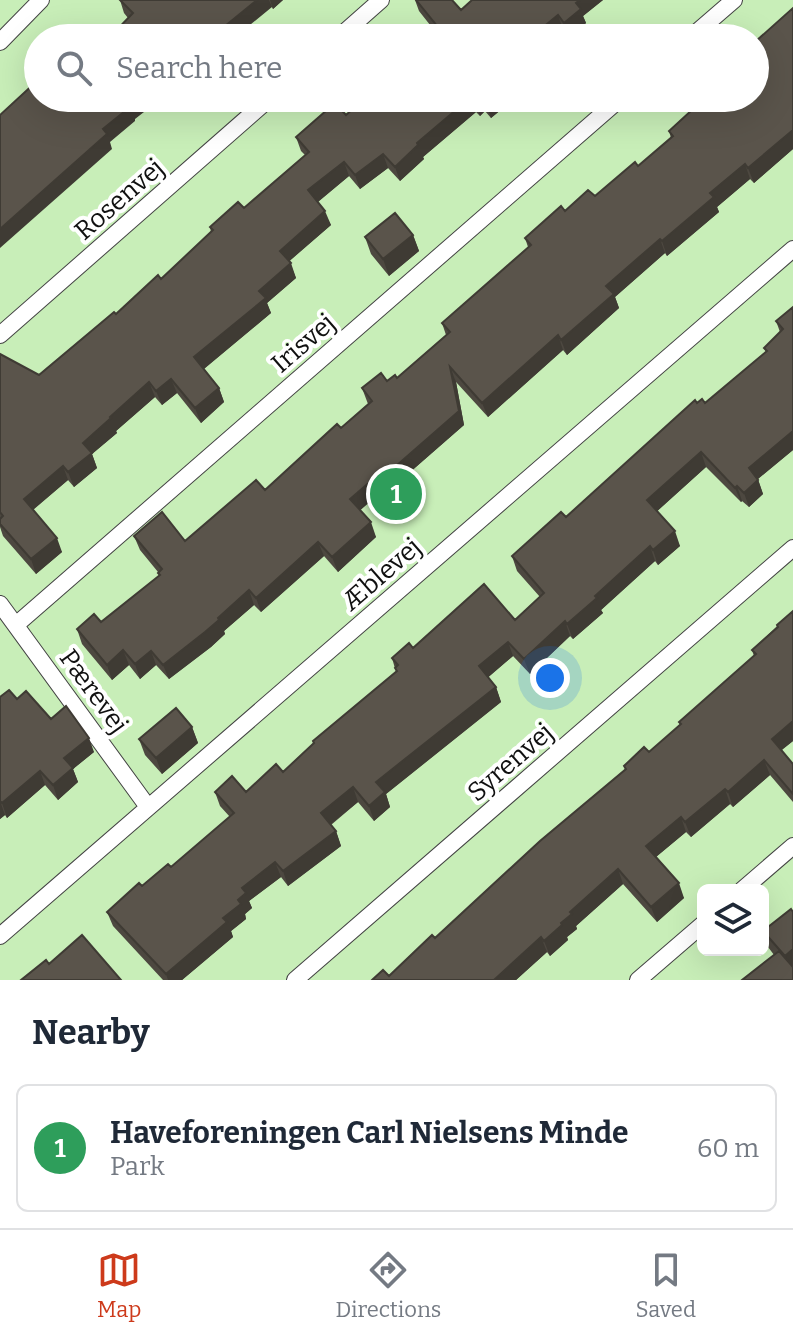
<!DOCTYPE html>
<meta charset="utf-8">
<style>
body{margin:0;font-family:Bitter,serif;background:#f6f6f7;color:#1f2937}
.controls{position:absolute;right:24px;bottom:24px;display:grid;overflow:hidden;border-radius:12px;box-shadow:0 8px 32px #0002}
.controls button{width:72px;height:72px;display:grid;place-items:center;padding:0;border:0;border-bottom:2px solid #e0e1e3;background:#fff;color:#1f2937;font:40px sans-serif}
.you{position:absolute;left:550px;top:678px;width:28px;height:28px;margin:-20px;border:6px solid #fff;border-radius:50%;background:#1a73e8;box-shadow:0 0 0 12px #1a73e833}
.badge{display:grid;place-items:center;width:52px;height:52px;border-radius:50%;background:#cd3a1b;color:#fff;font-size:26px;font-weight:700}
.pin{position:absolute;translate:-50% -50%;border:4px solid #fff;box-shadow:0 2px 8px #0006}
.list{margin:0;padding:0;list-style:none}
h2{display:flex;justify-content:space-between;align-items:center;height:104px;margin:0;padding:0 32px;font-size:34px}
h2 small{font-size:26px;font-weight:400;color:#747a83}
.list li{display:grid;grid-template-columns:52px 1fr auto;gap:24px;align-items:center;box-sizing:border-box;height:128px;margin:0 16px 16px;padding:0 16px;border:2px solid #e0e1e3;border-radius:12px}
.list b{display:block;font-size:30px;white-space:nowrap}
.list p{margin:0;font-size:26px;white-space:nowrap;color:#747a83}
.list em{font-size:26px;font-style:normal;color:#747a83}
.icon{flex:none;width:44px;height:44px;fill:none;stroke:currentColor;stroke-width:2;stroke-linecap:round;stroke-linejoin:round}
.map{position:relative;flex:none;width:793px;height:980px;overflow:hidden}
.search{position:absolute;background:#fff;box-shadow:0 8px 32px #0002;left:24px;right:24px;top:24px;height:88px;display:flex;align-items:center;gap:20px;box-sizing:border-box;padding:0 28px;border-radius:44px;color:#747a83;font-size:30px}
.sheet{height:248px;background:#fff}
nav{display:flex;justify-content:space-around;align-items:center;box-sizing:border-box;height:112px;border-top:2px solid #e0e1e3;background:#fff;font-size:22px;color:#747a83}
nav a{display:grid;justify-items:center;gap:4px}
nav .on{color:#cd3a1b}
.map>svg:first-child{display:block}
.green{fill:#c8eeb8;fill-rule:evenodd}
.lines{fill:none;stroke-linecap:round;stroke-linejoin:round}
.lane-casing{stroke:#434343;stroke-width:18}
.lane{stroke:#fff;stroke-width:16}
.wall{fill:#4d4840}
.shaded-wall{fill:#3f3b34}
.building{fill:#5a544b;stroke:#3f3b34;stroke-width:2}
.labels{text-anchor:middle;stroke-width:8;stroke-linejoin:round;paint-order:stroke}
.street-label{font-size:26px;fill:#101010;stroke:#fff}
</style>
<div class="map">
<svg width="793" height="980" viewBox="0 0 793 980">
<rect width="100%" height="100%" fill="#fffff3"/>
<path class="green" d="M0,0H793V980H0ZM38,38H755V98H38ZM703,890H763V950H703Z"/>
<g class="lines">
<g class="lane-casing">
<path id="lane" d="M338,38L381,0
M690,38L734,0
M0,42L41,0
M0,335L270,98
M0,604L148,807
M17,624L621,98
M742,890L793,846
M0,936L793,249
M295,980L793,548
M638,980L703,924"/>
</g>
<use href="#lane" class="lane"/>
</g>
<path class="wall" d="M120,0H283L273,9L272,7L128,18L124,13Z
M415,0H452L461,10L472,0H603L583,16L586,23L570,38L563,30L553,38H425L434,30L419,11Z
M793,8V149L754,183L750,179L717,207L719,212L667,256L665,253L615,297L619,308L567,355L563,350L488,417L456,382L464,425L393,487L390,484L360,510L376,537L338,572L324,556L261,612L254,605L224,631L225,634L211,647L169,679L156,665L140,679L129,665L112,680L82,644L77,629L101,622L159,576L158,572L140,550L134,536L185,541L265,490L341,428L368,404L362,388L397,378L446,335L442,323L528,247L525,238L565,211L595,196L638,166L671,138L669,131L718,105L755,98Z
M365,98H515L491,118L485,111L480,116L476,112L423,157L424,159L400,181L388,168L360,189L349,176L318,202L331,225L289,261L296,278L267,303L271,313L204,369L219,388L224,402L201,423L177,393L162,405L155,397L116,431L117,433L92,454L97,468L74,487L68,480L33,510L62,552L36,574L3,536L0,527V354L39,375L161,279L211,232L210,227L244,208L305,155L301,151L296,137L346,115Z
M413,235L419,251L389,276L371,254L365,237Z
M793,307V450L758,479L763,494L749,507L742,501L741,502L706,467L657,511L680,546L658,565L655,561L601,610L603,613L573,639L570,636L530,674L513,656L488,677L496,687L501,702L386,794L390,807L374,821L358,802L331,825L336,831L341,846L288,886L281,877L249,901L252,908L245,914L246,919L231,931L233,937L182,980H163L113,926L107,912L171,867L230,817L220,806L215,792H246L283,772L396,672L392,658L413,648L515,620L540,597L517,571L512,556L566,517L697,403H705L766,352L764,348L780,332L776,321Z
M793,611V741L781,750L793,764V802L770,775L733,807L730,804L691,837L686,832L656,857L684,898L657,922L623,884L576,926L577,929L567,937L568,940L550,956L547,952L516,980H372L389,976L435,938L625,770L624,766L649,752L680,725L679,722L754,656L752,650Z
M0,697L17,699L51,719L94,752L73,769L78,782L58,800L45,785L7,818L5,815L0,819Z
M192,727L198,743L162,774L145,755L139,739Z
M793,912V980L768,947L763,932Z"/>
<path class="shaded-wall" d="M257,0H269L272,7L234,38H214L225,26Z
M270,0H283L273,9Z
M580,0H603L583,16L586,23L570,38L564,23L576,3Z
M558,15L563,30L553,38H530Z
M138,98H162L135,119V121L110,142L112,149L0,248V229L103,129Z
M470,98H471L476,112L423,157L424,159L400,181L395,167L417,143Z
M478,98H481L485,111L480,116L475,101Z
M492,98H515L491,118L486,103Z
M793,130V149L754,183L748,168Z
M383,154L388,168L360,189L355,175Z
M344,162L349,176L314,205L308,190Z
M745,164L750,179L717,207L719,212L667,256L662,241L710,193Z
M325,211L331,225L285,265L280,251Z
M413,235L419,251L389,276L383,259Z
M660,239L665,253L615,297L619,308L567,355L561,340L606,286Z
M291,263L296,278L267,303L271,313L200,372L194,357L259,291Z
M558,335L563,350L488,417L482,403Z
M450,367L456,382L464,425L393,487L388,473Z
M171,379L177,393L162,405L156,391Z
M149,382L155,397L116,431L117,433L92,454L97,468L74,487L68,472L83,443L110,417Z
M219,388L224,402L201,423L195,408Z
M793,431V450L754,482L749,468Z
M701,452L706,467L653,515L647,500Z
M63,466L68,480L29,513L24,499Z
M385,469L390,484L356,514L350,499Z
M758,480L763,494L749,507L744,493Z
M737,486L742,501L741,502L735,488Z
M371,522L376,537L338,572L332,557Z
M675,531L680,546L658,565L653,550Z
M57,538L62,552L36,574L31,559Z
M318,542L324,556L261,612L256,598Z
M650,546L655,561L601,610L603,613L573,639L567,624L595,596Z
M249,590L254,605L224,631L225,634L211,647L169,679L163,665Z
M565,621L570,636L530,674L524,659Z
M508,642L513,656L484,681L479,666Z
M123,650L129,665L112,680L107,665Z
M151,651L156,665L140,679L135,664Z
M496,687L501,702L386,794L390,807L374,821L369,806L376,782Z
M793,721V741L777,754L772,739Z
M192,727L198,743L162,774L156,758Z
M89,738L94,752L73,769L78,782L58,800L53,785L64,758Z
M764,760L770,775L733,807L728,792Z
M40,771L45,785L7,818L2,803Z
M353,787L358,802L326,828L321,813Z
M725,789L730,804L691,837L685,822Z
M0,801L5,815L0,819Z
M681,817L686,832L651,861L646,846Z
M336,831L341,846L288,886L283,871Z
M275,862L281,877L249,901L252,908L245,914L246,919L231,931L233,937L182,980H168L166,974L223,918L242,888Z
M618,869L623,884L576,926L577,929L567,937L568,940L550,956L544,941L570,912Z
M679,883L684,898L657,922L651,907Z
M541,937L547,952L516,980H494Z
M793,949V970L791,972L785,956Z"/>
<path class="building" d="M120,0H257L225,26L227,28L214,38H109L133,13Z
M416,0H452L461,10L472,0H580L576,3L581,9L564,23L558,15L530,38H425L438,27Z
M793,8V130L748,168L745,164L710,193L714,197L662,241L660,239L606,286L614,294L561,340L558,335L482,403L450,367L459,411L388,473L385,469L350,499L371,522L332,557L318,542L256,598L249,590L218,618L219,620L205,632L163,665L151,651L135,664L123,650L107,665L77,629L94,614L101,622L160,575L158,573L162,569L134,536L162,512L185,541L256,480L265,490L337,424L341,428L372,401L362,388L381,373L387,381L395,375L397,378L450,332L442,323L531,245L525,238L561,206L565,211L588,190L595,196L635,162L638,166L673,136L669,131L705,98H711L718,105L725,98H755V42Z
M83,32L89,38H68L74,33L78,37Z
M38,80V98H138L128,105L130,107L103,129L107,134L0,229V115Z
M365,98H470L417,143L418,145L395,167L383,154L355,175L344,162L308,190L325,211L280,251L291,263L259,291L266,298L194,357L219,388L195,408L171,379L156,391L149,382L110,417L111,418L83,443L92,453L68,472L63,466L24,499L57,538L31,559L0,524V519L3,516L0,512V354L39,375L114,312L116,314L158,275L161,279L213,230L210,227L238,202L244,208L309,152L296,137L335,103L346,115Z
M481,98H492L486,103Z
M395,213L413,235L383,259L365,237Z
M793,307V431L749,468L758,480L744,493L737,486L735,488L701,452L647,500L675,531L653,550L650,546L595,596L597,598L567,624L565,621L524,659L508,642L479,666L496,687L376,782L385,792L369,806L353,787L321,813L336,831L283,871L275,862L242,888L246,893L238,900L241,904L223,918L227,922L166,974L107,912L139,883L142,886L168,864L171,867L234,813L215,792L232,776L246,792L276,764L283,772L314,743L313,741L397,671L395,668L398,665L392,658L409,643L413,648L484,584L515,620L544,593L512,556L561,512L566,517L695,400L697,403L702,399L705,403L767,351L764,348L783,329L776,321Z
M793,611V721L772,739L793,764V794L764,760L728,792L725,789L685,822L681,817L646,846L679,883L651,907L618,869L570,912L572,914L561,923L562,925L544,941L541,937L494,980H372L383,970L389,976L432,935L435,938L540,841L626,769L624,766L644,747L649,752L681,724L679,722L756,654L752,650L778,627L777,625Z
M9,690L17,699L26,691L51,719L66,706L89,738L64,758L73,768L53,785L40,771L2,803L0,801V697Z
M176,708L192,727L156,758L139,739Z
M791,909L793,912V949L785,956L763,931Z
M82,935L121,980H21L46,960L49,964Z
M779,951L793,967V980H742Z"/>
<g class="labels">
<g class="street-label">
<text transform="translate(119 199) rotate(-41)" y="9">Rosenvej</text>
<text transform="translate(303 343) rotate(-41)" y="9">Irisvej</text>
<text transform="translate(381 574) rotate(-41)" y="9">Æblevej</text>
<text transform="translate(94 691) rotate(54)" y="9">Pærevej</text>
<text transform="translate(510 762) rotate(-41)" y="9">Syrenvej</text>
</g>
</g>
</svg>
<div class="controls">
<button><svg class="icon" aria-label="layers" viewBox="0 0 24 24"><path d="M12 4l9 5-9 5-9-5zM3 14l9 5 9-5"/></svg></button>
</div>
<div class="you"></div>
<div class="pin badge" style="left:396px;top:494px;background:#2e9e5b">1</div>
<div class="search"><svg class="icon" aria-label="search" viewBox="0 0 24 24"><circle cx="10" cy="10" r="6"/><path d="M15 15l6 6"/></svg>Search here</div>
</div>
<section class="sheet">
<h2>Nearby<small></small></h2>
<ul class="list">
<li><span class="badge" style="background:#2e9e5b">1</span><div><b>Haveforeningen Carl Nielsens Minde</b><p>Park</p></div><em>60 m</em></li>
</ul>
</section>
<nav>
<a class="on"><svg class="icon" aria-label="map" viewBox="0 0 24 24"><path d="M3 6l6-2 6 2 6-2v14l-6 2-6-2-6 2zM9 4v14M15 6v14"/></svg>Map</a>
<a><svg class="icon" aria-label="directions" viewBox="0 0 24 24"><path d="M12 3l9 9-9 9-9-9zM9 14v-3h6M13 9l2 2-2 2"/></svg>Directions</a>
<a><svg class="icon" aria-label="saved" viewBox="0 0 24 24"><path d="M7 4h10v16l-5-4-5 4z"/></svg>Saved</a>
</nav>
